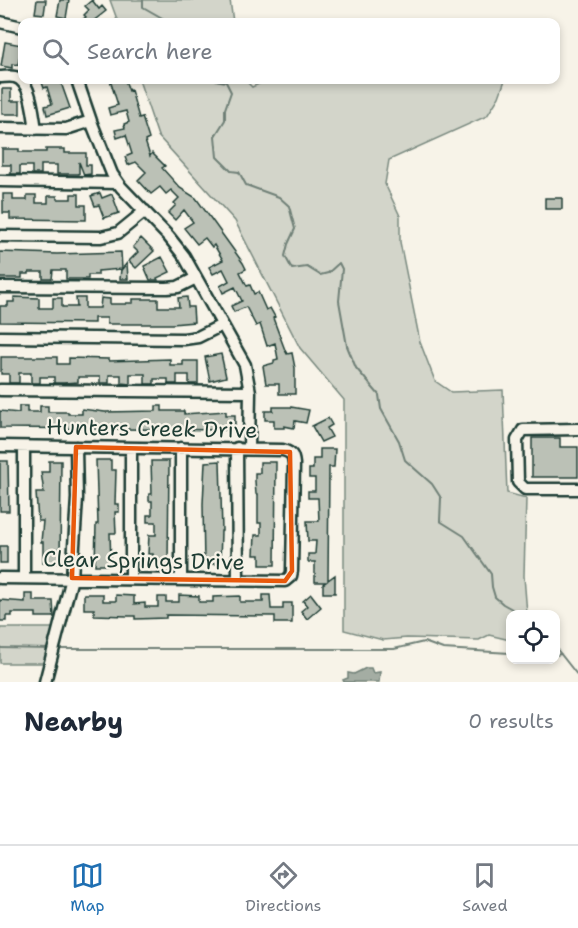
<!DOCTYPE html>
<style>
body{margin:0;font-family:"Shantell Sans",sans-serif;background:#f6f6f7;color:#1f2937}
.controls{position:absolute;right:18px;bottom:18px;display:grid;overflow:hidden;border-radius:12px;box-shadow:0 3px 9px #0003}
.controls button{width:54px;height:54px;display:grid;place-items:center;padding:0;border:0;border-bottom:2px solid #e0e1e3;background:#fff;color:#1f2937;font:30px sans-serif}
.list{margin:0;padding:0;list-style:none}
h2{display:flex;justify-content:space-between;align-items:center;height:78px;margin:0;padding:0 24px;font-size:26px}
h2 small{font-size:20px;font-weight:400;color:#747a83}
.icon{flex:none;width:33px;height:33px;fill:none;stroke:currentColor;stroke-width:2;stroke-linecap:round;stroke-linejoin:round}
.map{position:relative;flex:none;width:578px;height:682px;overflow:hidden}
.search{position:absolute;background:#fff;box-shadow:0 3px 9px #0003;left:18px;right:18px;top:18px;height:66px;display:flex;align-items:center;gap:15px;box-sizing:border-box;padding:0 21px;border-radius:12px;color:#747a83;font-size:22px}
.sheet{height:162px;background:#fff}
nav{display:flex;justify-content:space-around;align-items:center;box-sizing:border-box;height:84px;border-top:2px solid #e0e1e3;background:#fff;font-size:16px;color:#747a83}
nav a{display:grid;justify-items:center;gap:3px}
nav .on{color:#1f6fb2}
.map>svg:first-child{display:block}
.green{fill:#d3d5ca;stroke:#79897f;stroke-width:1.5}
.water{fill:#a4ada3;stroke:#6f8077;stroke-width:1.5}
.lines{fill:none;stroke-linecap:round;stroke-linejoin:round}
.stream{stroke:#6f8077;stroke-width:2}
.building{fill:#bbc1b6;stroke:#1f3d34;stroke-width:1.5}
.minor-casing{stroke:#1f3d34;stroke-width:15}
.minor{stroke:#f7f3e8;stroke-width:10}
.marked{fill:none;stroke:#e8590c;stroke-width:4.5;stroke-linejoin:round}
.labels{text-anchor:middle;stroke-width:4.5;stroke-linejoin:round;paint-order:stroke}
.street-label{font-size:22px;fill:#1f3d34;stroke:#f7f3e8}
</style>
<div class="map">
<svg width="578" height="682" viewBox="0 0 578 682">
<rect width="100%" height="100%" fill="#f7f3e8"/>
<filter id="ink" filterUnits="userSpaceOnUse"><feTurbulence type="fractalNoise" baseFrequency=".0167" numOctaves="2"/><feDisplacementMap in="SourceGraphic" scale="12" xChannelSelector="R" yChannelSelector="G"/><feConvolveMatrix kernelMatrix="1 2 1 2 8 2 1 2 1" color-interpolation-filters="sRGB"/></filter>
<g filter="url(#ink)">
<path class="green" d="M110,0H230L233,22H118Z
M139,80H245L252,87L263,82L264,80H505L499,97L487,116L389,160L385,184L400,216V242L420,342L435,381L451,392L503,390L507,493L526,498L524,576L527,614H510V640L489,635L479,640L407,638L383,640L344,630V400L300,348L235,221L158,136Z
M0,628H54L43,663H0Z"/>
<path class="water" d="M366,668H371L373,673L380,672L379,682H344L343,680L348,678V673L354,674Z"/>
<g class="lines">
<path class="stream" d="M143,0V7L164,19V22
M215,80L226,82L231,92L225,109V120L215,136L217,157L231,171L239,172L246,185L279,197L289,206L295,229L288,244L285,256L292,269L307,267L320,275L328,273L339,263L342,269L339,301L347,346L356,368L379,395L381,409L399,441L405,460L432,484L441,498L440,521L464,536L491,574L492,587L495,597L503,604L521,614
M0,648L51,649
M556,648L578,676
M57,649H394L424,642L443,649L510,653
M556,655L561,654"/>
</g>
<path class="building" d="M37,0H46L44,14L35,13Z
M60,0H69L66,18L57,16Z
M92,0L99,9L102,6L106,11L92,22H79L86,17L84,15L89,10L85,6Z
M5,42L22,45L18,65L12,64V68L1,66Z
M41,80H60L70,108L47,115L45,106L52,104L47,87L44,88Z
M110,80H125L129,91L131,90L139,118L142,117L149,139L145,141L150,156L152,153L165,166L162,168L180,188L196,198L243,263L246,269L240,272L247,286L250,285L254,294L258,292L266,310L270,308L275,317L273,318L285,350L287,354L292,353L295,368V394H279V384H266L263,366L274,363V360L278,359L275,343L267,346L260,324L256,326L246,307L234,312L231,306L242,301L235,287L223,293L220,286L229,281L223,269L213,274L209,267L223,260L214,245L212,247L205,238L197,244L184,228L193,222L184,210L175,220L168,213L176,205L174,203L179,198L171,190L166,194L160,187L151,194L138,180L146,172L136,162L128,165L125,157L132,154L126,135L117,138L115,130L125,128L124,124L129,122L126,111L110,115L108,108L118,105Z
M2,89H11V101H20V114H2Z
M2,149H19V152H46V149H65V153H86V165H91V174L84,175L79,162V174H57V165H41V174H32V166H20V174H11V165H2Z
M100,193L102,198L112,194L119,213L104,218L99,205L95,206L91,196Z
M3,194H13V200H27V195H36V203H48V196H57V199H71V194H79V205H86V220L10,219V213H3Z
M545,198H562V209H545Z
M141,238L154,251L136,268L129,261L138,252L133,247Z
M0,252L57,254L121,252L122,269L127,263L128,279H120L121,269L98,271V275H88V279H66V270H53L52,279H43V272H29V274H22V278H0Z
M162,257L170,272L157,278L158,280H150L144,266Z
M14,297L39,298V308H53V298H62V307H77L76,298H85V308H100L101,298L110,299V304H126V303H133V299H158V307H179L178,298L187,297L188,307H193L194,322L172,324H107V318H94V323L0,322V306H8V302H14Z
M221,354L226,377L210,381L205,357Z
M1,357H57V364H69V358L109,359V361L170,359V365H183V361H198V384H189V375H177V384H168V379H154V384H145V374H130V384L121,383V375H109V383H100V377H78V382L64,383H54V377H40V383H31V373H19V383H9V374H1Z
M19,406H27V412H40V406H48V412H68V414H82V409L105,412L156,411V406H162V411H184V414L226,411V415H235V430L0,428V411L19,413Z
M273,407H291L309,410L306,423L295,421L294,428L284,426V428H274V420H265V411H273Z
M328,418L332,425L327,428L332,437L321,442L312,426Z
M532,438H560V447H578V477H532Z
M320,449H335L334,467H329L328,580L335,575V593H323V584L326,582H315V562H308V554H315L316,541H308L307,521H319L318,498H308V491H315V478H309V469H313V459H320Z
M96,460H111V470H116L115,504H119V512H115L116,533H110L111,565H95L96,524H98Z
M0,461H8L9,511H0Z
M49,461H61L60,563H43V542H41L43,521H38L36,493H44L41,472H49Z
M151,461H169L168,564H153V554H148L149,535H156V522H147V515H152V501H149V494H152Z
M220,461L222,531H221L220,564H204L203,504L205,462Z
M260,462H276L275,565H260V555H254L255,535H261V523H258V494H256L255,481V473H260Z
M0,546H7V563H0Z
M25,594H33V601H53L54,617H36V613H12V616H6V621H0V600L25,602Z
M84,594H103V601H116V595L134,596V604L145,603V607H158V597H166V602H179V595L199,596V602H213V597L240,596V602H263V595H270L271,609H283V603H292V623H275V616L166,615V618L135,619V616H128L94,615V609H84Z
M311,594L321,607L307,619L301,611L307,606L303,601Z"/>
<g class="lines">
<g class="minor-casing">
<path id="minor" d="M0,22L22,27
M0,77C4,77 10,76 15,77C32,82 33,114 36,129
M77,80L91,121L112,174L121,187L169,237L184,256L245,365L250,392L249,448
M0,128L66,129L91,121
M0,181L118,183
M0,236L101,237L118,233L145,211
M0,287L167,288L178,287L196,278
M0,337L184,339L198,337L222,325
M0,390L250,392
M578,429L523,430L517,440L518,482L525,489H578
M0,446L283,450C292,453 293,455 294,464L292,571L291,576L285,581L0,578
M24,447V578
M131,448V579
M181,448V579
M237,448L238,580
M45,682L72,578L77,498L76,447"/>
</g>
<use href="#minor" class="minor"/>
</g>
</g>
<path class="marked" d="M76,447L290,452L292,571L285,581L72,578Z"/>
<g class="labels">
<g class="street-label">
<text transform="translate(152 428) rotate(1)" y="8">Hunters Creek Drive</text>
<text transform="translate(144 560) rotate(1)" y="8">Clear Springs Drive</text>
</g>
</g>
</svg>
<div class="controls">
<button><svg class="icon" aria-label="locate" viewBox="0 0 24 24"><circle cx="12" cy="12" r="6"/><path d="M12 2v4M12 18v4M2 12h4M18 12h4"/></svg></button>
</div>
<div class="search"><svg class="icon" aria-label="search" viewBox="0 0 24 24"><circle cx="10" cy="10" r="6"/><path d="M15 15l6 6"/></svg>Search here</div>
</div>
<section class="sheet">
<h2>Nearby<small>0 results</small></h2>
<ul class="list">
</ul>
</section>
<nav>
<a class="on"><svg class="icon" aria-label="map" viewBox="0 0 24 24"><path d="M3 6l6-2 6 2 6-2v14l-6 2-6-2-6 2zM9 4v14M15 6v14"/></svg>Map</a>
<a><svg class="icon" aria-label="directions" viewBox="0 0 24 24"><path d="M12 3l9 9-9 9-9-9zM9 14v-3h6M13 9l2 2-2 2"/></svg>Directions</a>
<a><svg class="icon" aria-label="saved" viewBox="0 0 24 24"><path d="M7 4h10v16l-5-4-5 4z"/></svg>Saved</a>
</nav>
